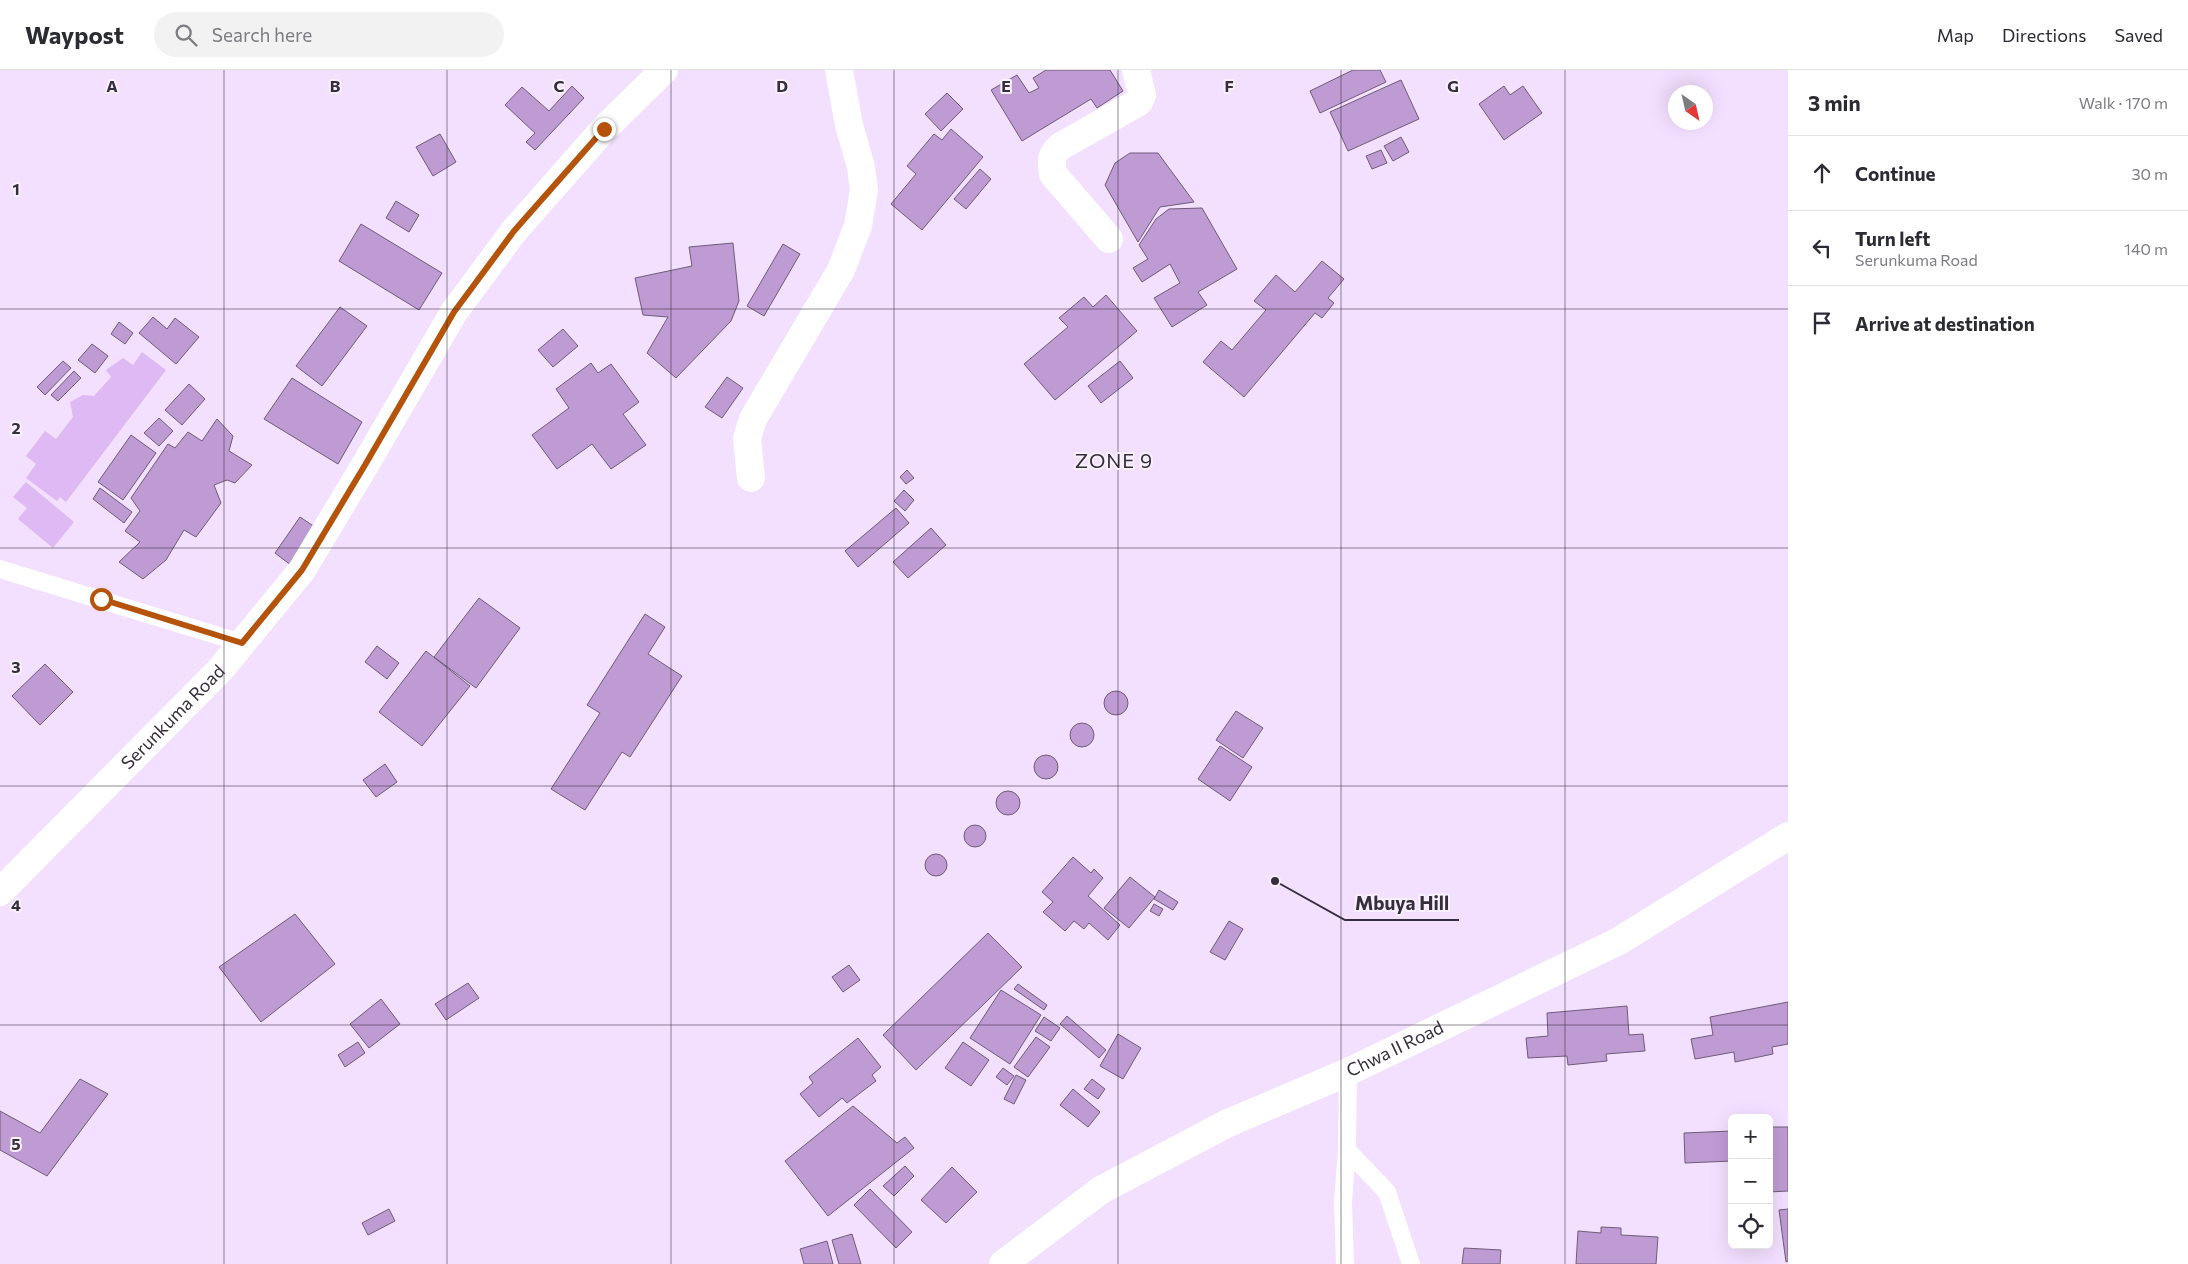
<!DOCTYPE html>
<meta charset="utf-8">
<style>
body{margin:0;font-family:Commissioner,sans-serif;background:#f2f2f3;color:#2b2b33}
.controls{position:absolute;right:15px;bottom:15px;display:grid;overflow:hidden;border-radius:8px;box-shadow:0 5px 20px #0002}
.controls button{width:45px;height:45px;display:grid;place-items:center;padding:0;border:0;border-bottom:1px solid #e1e1e2;background:#fff;color:#2b2b33;font:25px sans-serif}
.compass{position:absolute;left:1668px;top:15px;width:45px;height:45px;border-radius:50%;background:#fff;box-shadow:0 5px 20px #0002;rotate:146deg}
.stop{position:absolute;width:15px;height:15px;margin:-11px;border:4px solid #b45309;border-radius:50%;background:#fff}
.stop.end{background:#b45309;border-color:#fff;box-shadow:0 1px 5px #0008}
.list{margin:0;padding:0;list-style:none}
h2{display:flex;justify-content:space-between;align-items:center;height:65px;margin:0;padding:0 20px;font-size:21px}
h2 small{font-size:16px;font-weight:400;color:#7c7c81}
.list li{display:grid;grid-template-columns:32px 1fr auto;gap:15px;align-items:center;box-sizing:border-box;height:75px;padding:0 20px;border-top:1px solid #e1e1e2}
.list b{display:block;font-size:19px;white-space:nowrap}
.list p{margin:0;font-size:16px;white-space:nowrap;color:#7c7c81}
.list em{font-size:16px;font-style:normal;color:#7c7c81}
.icon{flex:none;width:28px;height:28px;fill:none;stroke:currentColor;stroke-width:2;stroke-linecap:round;stroke-linejoin:round}
.map{position:relative;flex:none;width:1788px;height:1194px;overflow:hidden}
header{display:flex;align-items:center;gap:30px;box-sizing:border-box;height:70px;padding:0 25px;background:#fff;border-bottom:1px solid #e1e1e2}
header strong{font-size:24px}
nav{display:flex;gap:28px;margin-inline-start:auto;font-size:18px}
.search{width:350px;height:45px;background:#f2f2f3;display:flex;align-items:center;gap:12px;box-sizing:border-box;padding:0 18px;border-radius:28px;color:#7c7c81;font-size:19px}
main{display:flex}
aside{flex:1;background:#fff}
.map>svg:first-child{display:block}
.water{fill:#deb9f4}
.building{fill:#bf9bd4;stroke:#6e5c78}
.lines{fill:none;stroke-linecap:round;stroke-linejoin:round}
.lane{stroke:#fff;stroke-width:18}
.street{stroke:#fff;stroke-width:28}
.route{stroke:#b45309;stroke-width:6}
.grid{fill:none;stroke:#362e3b;stroke-width:1;stroke-opacity:0.55}
.labels{text-anchor:middle;stroke-width:4;stroke-linejoin:round;paint-order:stroke}
.street-label{font-size:18px;fill:#362e3b;stroke:#f9f1fe}
.quarter-label{font-size:20px;letter-spacing:1px;fill:#362e3b;stroke:#f9f1fe}
.grid-label{font-size:16px;text-anchor:middle;font-weight:bold;fill:#362e3b;stroke:#f9f1fe;stroke-width:4;stroke-linejoin:round;paint-order:stroke}
.leader{fill:none;stroke:#362e3b;stroke-width:2}
.callout-dot{fill:#362e3b;stroke:#f9f1fe;stroke-width:2}
.callout-label{font-size:19px;text-anchor:middle;font-weight:bold;fill:#362e3b;stroke:#f9f1fe;stroke-width:4;stroke-linejoin:round;paint-order:stroke}
</style>
<header>
<strong>Waypost</strong>
<div class="search"><svg class="icon" aria-label="search" viewBox="0 0 24 24"><circle cx="10" cy="10" r="6"/><path d="M15 15l6 6"/></svg>Search here</div>
<nav><a>Map</a><a>Directions</a><a>Saved</a></nav>
</header>
<main>
<div class="map">
<svg width="1788" height="1194" viewBox="0 0 1788 1194">
<rect width="100%" height="100%" fill="#f3dfff"/>
<path class="water" d="M142,282L166,300L66,432L60,427L57,431L26,408L36,394L26,386L45,361L56,369L73,347L70,332L83,325L94,326L111,307L106,300L123,288L133,295Z
M26,412L74,452L53,478L18,449L27,438L13,427Z"/>
<path class="building" d="M1046,0H1110L1123,21L1097,38L1091,29L1022,71L991,20L1017,5L1029,23L1039,18L1033,8Z
M1353,0H1380L1386,12L1320,43L1310,21Z
M1401,10L1419,49L1348,81L1330,42Z
M572,16L584,28L535,80L526,72L535,63L505,35L522,17L549,41Z
M1504,16L1510,25L1523,16L1542,43L1504,70L1479,34Z
M947,23L963,39L941,61L925,44Z
M951,59L983,87L922,160L891,134L916,104L907,96L934,64L942,70Z
M440,64L456,92L433,106L416,77Z
M1401,67L1409,82L1393,91L1384,76Z
M1381,80L1387,93L1372,99L1366,86Z
M1130,83H1158L1194,132L1160,137L1138,172L1105,115L1115,93Z
M980,99L991,109L966,139L954,129Z
M396,131L419,145L409,162L386,148Z
M1202,138L1237,199L1198,222L1207,235L1172,257L1154,228L1180,213L1170,194L1142,212L1133,198L1148,189L1139,175L1156,149L1169,139Z
M361,154L442,203L419,240L339,191Z
M733,173L739,231L731,251L676,308L647,283L668,247L643,245L635,208L692,196L689,177Z
M783,174L800,184L764,246L747,236Z
M1322,191L1344,209L1328,228L1334,233L1322,248L1315,243L1244,327L1203,292L1221,271L1232,280L1266,240L1254,231L1276,205L1295,222Z
M1106,225L1137,261L1055,330L1024,294L1068,257L1059,248L1084,227L1093,237Z
M340,237L367,256L322,316L296,296Z
M153,247L167,259L175,248L199,267L176,294L139,263Z
M119,252L133,263L125,274L111,264Z
M563,259L578,276L553,297L538,280Z
M92,274L108,286L95,303L78,290Z
M63,291L71,298L45,325L37,317Z
M1120,291L1133,308L1101,333L1088,316Z
M591,293L598,303L611,294L639,332L623,344L646,375L611,399L592,374L557,399L532,365L569,338L556,319Z
M74,301L81,308L58,331L51,325Z
M727,307L743,318L722,348L705,337Z
M292,308L362,352L338,394L264,349Z
M189,314L205,329L182,355L165,340Z
M159,348L173,361L159,376L144,363Z
M217,349L233,366L229,381L252,395L235,413L227,410L214,415L221,433L196,467L184,460L166,490L143,509L119,492L140,472L125,461L140,441L131,428L168,374L175,378L188,362L202,371Z
M131,365L156,383L123,430L98,412Z
M907,400L914,408L906,414L900,407Z
M100,418L132,442L124,453L93,429Z
M904,420L914,430L905,441L894,431Z
M896,438L909,453L858,497L845,481Z
M300,447L318,459L292,496L275,483Z
M931,458L946,475L908,508L893,492Z
M479,528L520,558L476,618L434,587Z
M645,544L665,557L648,584L682,606L630,687L622,682L585,740L551,719L600,643L587,635Z
M377,576L399,593L387,609L365,592Z
M426,581L470,616L422,676L379,642Z
M45,594L73,622L40,655L12,626Z
M1104 633a12 12 0 1 1 24 0a12 12 0 1 1-24 0Z
M1236,641L1263,658L1243,688L1216,670Z
M1070 665a12 12 0 1 1 24 0a12 12 0 1 1-24 0Z
M1220,676L1252,697L1230,731L1198,709Z
M1034 697a12 12 0 1 1 24 0a12 12 0 1 1-24 0Z
M385,694L397,712L376,727L363,710Z
M996 733a12 12 0 1 1 24 0a12 12 0 1 1-24 0Z
M964 766a11 11 0 1 1 22 0a11 11 0 1 1-22 0Z
M925 795a11 11 0 1 1 22 0a11 11 0 1 1-22 0Z
M1073,787L1091,803L1094,799L1103,808L1088,826L1120,855L1108,870L1089,853L1084,859L1074,851L1065,861L1043,842L1053,832L1042,822Z
M1130,807L1155,827L1129,858L1104,838Z
M1159,820L1178,832L1173,840L1154,829Z
M1154,834L1163,839L1159,846L1150,841Z
M295,844L335,894L261,952L219,897Z
M1229,851L1243,859L1225,890L1210,882Z
M988,863L1022,897L916,1000L883,965Z
M849,895L860,910L843,922L832,907Z
M468,913L479,928L446,950L435,934Z
M1018,914L1047,935L1044,940L1014,919Z
M1001,920L1041,945L1010,994L970,968Z
M381,929L400,954L369,978L350,954Z
M1788,932V974L1772,977L1773,984L1735,992L1734,982L1695,989L1691,969L1713,965L1710,947Z
M1627,936L1629,965L1643,964L1645,981L1606,984L1607,991L1568,995L1567,986L1528,988L1526,968L1548,966L1547,943Z
M1067,946L1106,980L1099,988L1060,954Z
M1044,947L1060,958L1051,971L1035,961Z
M1118,964L1141,978L1123,1009L1100,996Z
M1036,967L1050,977L1028,1007L1014,997Z
M858,968L881,997L872,1005L876,1011L847,1033L842,1028L819,1047L800,1024L813,1013L809,1007Z
M358,972L365,983L345,997L338,985Z
M963,972L989,990L971,1016L945,998Z
M1003,998L1014,1006L1007,1015L996,1007Z
M1016,1005L1026,1010L1014,1034L1004,1029Z
M80,1009L108,1024L47,1106L0,1080V1041L40,1063Z
M1092,1009L1105,1019L1098,1029L1084,1019Z
M1073,1019L1100,1042L1088,1057L1060,1035Z
M853,1036L897,1073L905,1067L914,1078L828,1146L785,1091Z
M1769,1057H1788V1121L1769,1122Z
M1732,1061V1091L1685,1093L1684,1063Z
M905,1096L914,1106L894,1126L883,1116Z
M952,1097L977,1122L946,1153L921,1130Z
M870,1119L912,1162L896,1178L854,1135Z
M389,1139L395,1151L368,1165L362,1153Z
M1788,1139V1191L1786,1192L1779,1140Z
M1601,1157L1621,1158V1165L1658,1167L1656,1194H1576L1578,1161L1601,1163Z
M852,1164L861,1194H839L832,1170Z
M827,1171L833,1194H804L800,1179Z
M1464,1178L1501,1180L1500,1194H1462Z"/>
<g class="lines">
<path class="lane" d="M0,499L242,573
M1347,1080L1387,1122L1411,1194
M1345,1194L1343,1132L1347,1080L1348,1002"/>
<g class="street">
<path d="M1109,169L1053,104C1051,91 1050,85 1061,76L1139,32L1142,25L1136,0"/>
<path d="M751,408L747,368L753,349L841,200L858,156L864,120L861,97L849,55L839,0"/>
<path id="s1" d="M0,822L220,600L302,500L365,395L454,242L514,161L604,59L664,0"/>
<path id="s2" d="M1003,1194L1101,1120L1226,1054L1348,1002L1619,871L1788,766"/>
</g>
</g>
<g class="lines">
<path class="route" d="M101,529L242,573L302,500L365,395L454,242L514,161L604,59"/>
</g>
<path class="grid" d="M224,0V1194M447,0V1194M671,0V1194M894,0V1194M1118,0V1194M1341,0V1194M1565,0V1194M0,239H1788M0,478H1788M0,716H1788M0,955H1788"/>
<g class="labels">
<g class="street-label">
<text dy="6" stroke="none"><textPath href="#s1" startOffset="246">Serunkuma Road</textPath></text>
<text dy="6" stroke="none"><textPath href="#s2" startOffset="449">Chwa II Road</textPath></text>
</g>
<g class="quarter-label">
<text x="1114" y="398">ZONE 9</text>
</g>
</g>
<g class="grid-label">
<text x="112" y="22">A</text>
<text x="335" y="22">B</text>
<text x="559" y="22">C</text>
<text x="782" y="22">D</text>
<text x="1006" y="22">E</text>
<text x="1229" y="22">F</text>
<text x="1453" y="22">G</text>
<text x="16" y="125">1</text>
<text x="16" y="364">2</text>
<text x="16" y="603">3</text>
<text x="16" y="841">4</text>
<text x="16" y="1080">5</text>
</g>
<path class="leader" d="M1275 811L1345 850H1459"/>
<circle class="callout-dot" cx="1275" cy="811" r="5"/>
<g class="callout-label">
<text x="1402" y="840">Mbuya Hill</text>
</g>
</svg>
<div class="controls">
<button>+</button>
<button>−</button>
<button><svg class="icon" aria-label="locate" viewBox="0 0 24 24"><circle cx="12" cy="12" r="6"/><path d="M12 2v4M12 18v4M2 12h4M18 12h4"/></svg></button>
</div>
<svg class="compass" viewBox="-18 -18 36 36"><path d="M0-13l5 13h-10z" fill="#e53935"/><path d="M0 13l5-13h-10z" fill="#7c7c81"/></svg>
<div class="stop" style="left:101px;top:529px"></div>
<div class="stop end" style="left:604px;top:59px"></div>
</div>
<aside>
<h2>3 min<small>Walk · 170 m</small></h2>
<ul class="list">
<li><svg class="icon" aria-label="ahead" viewBox="0 0 24 24"><path d="M12 20V5M6 11l6-6 6 6"/></svg><div><b>Continue</b></div><em>30 m</em></li>
<li><svg class="icon" aria-label="left" viewBox="0 0 24 24"><path d="M17 20v-9H6M10 6l-5 5 5 5"/></svg><div><b>Turn left</b><p>Serunkuma Road</p></div><em>140 m</em></li>
<li><svg class="icon" aria-label="arrive" viewBox="0 0 24 24"><path d="M6 21V4h12l-3 4 3 4H6"/></svg><div><b>Arrive at destination</b></div></li>
</ul>
</aside>
</main>
